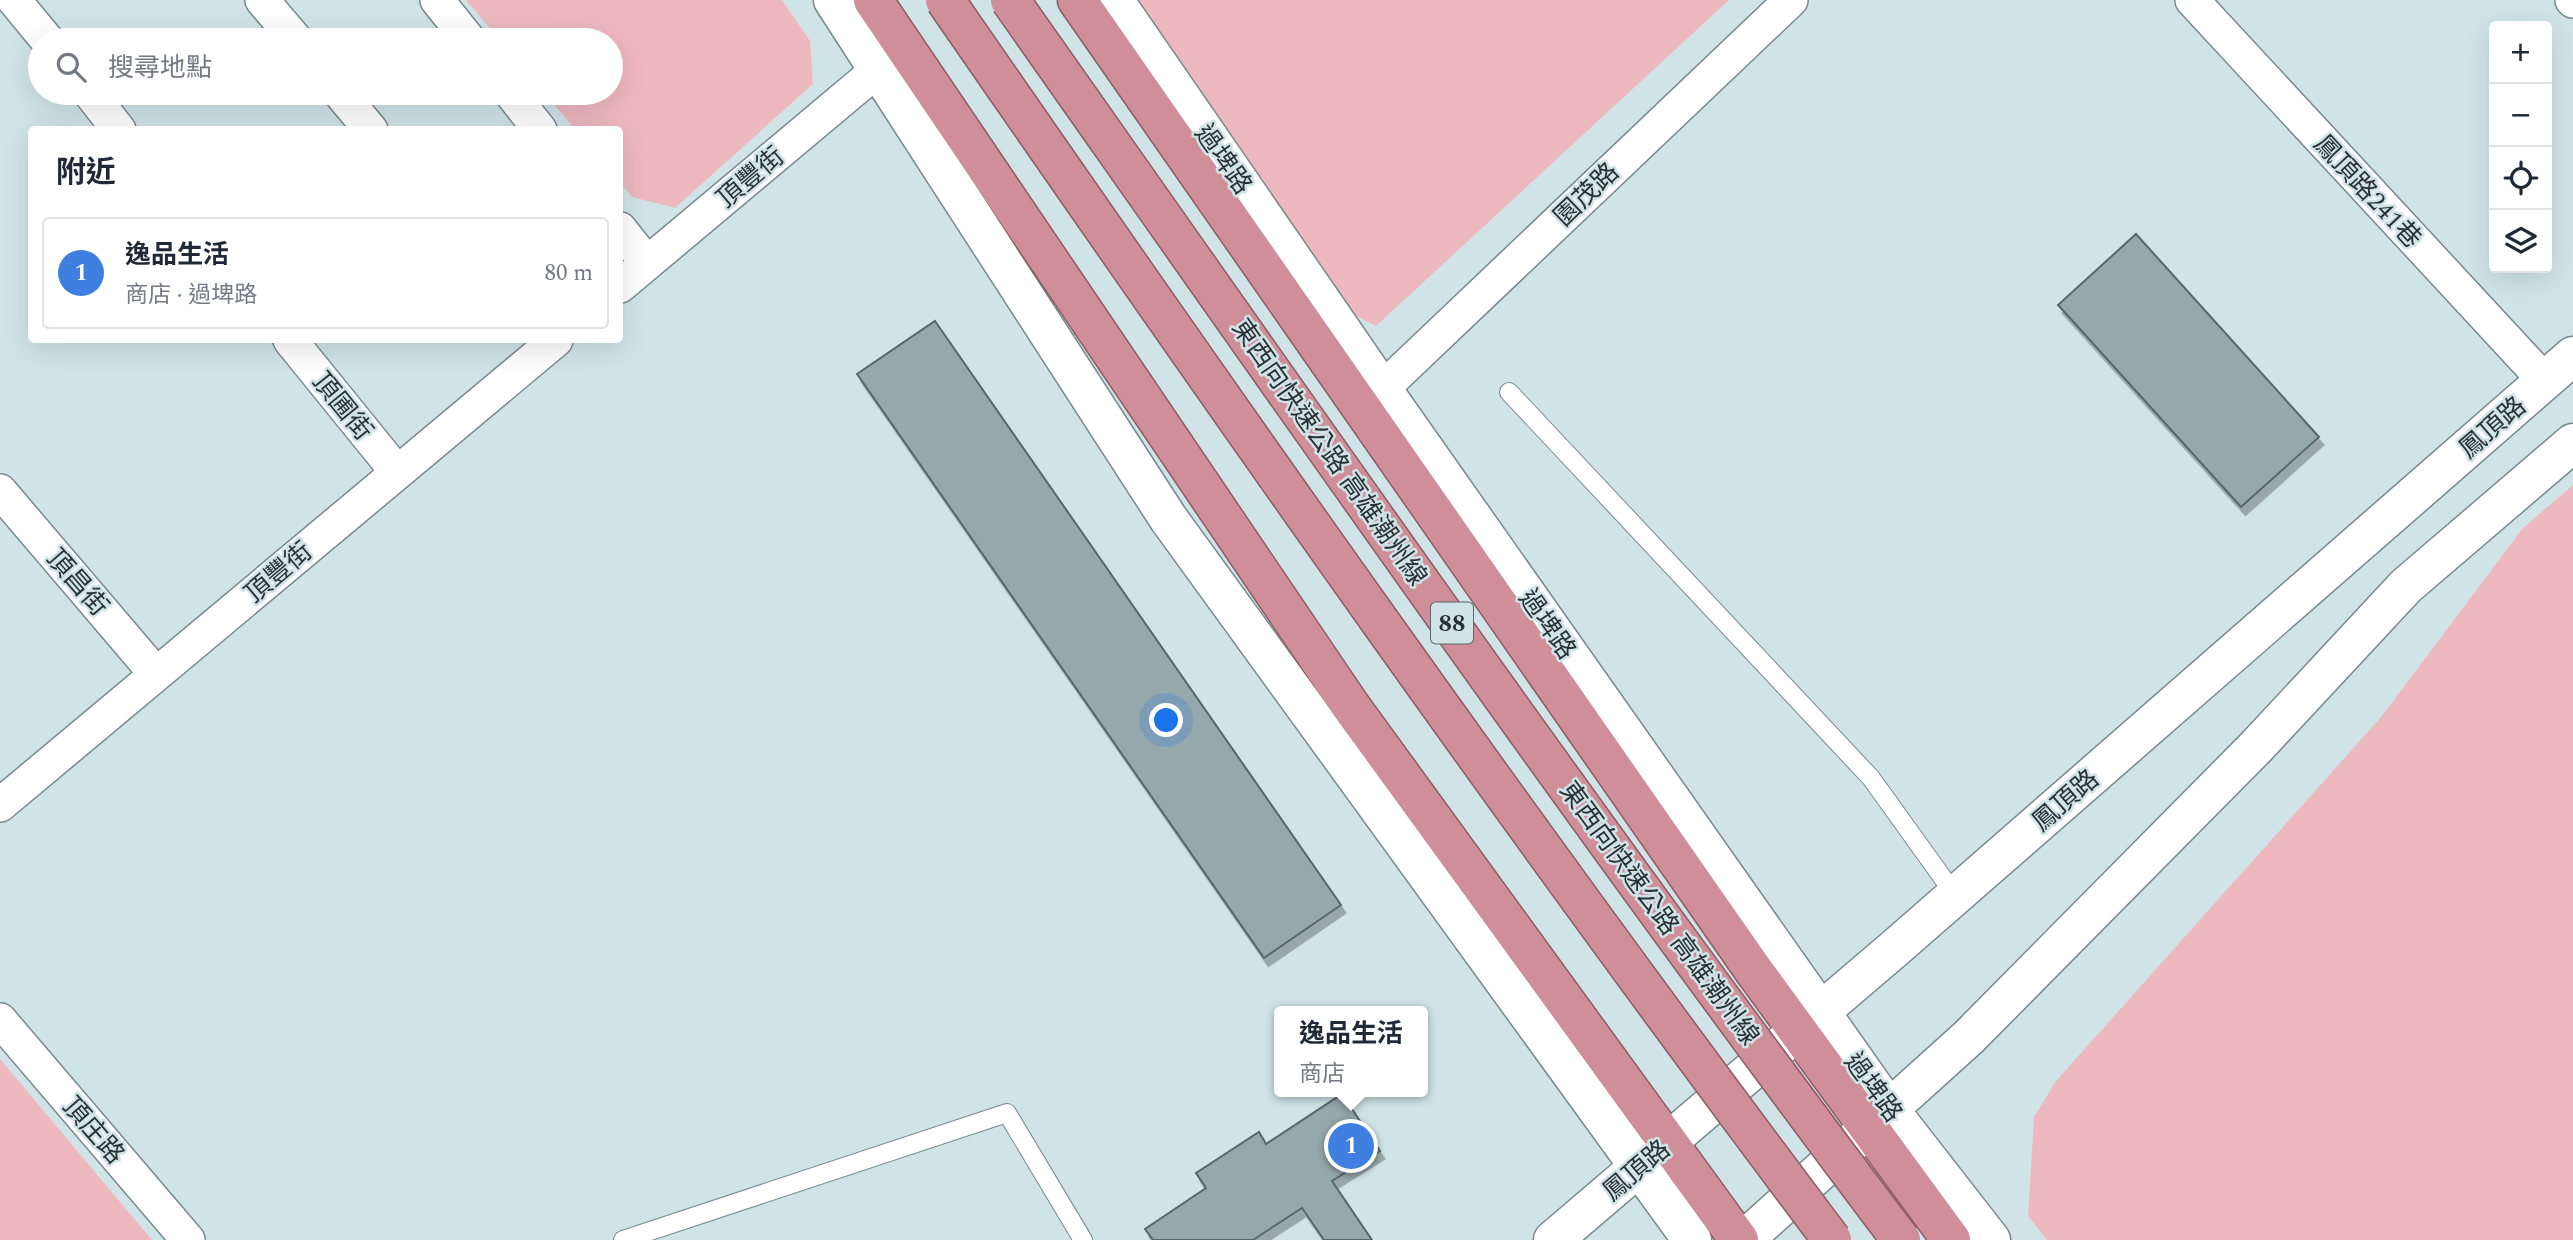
<!DOCTYPE html>
<html lang="zh-TW">
<meta charset="utf-8">
<style>
body{margin:0;font-family:Spectral,"Noto Sans TC",serif;background:#f6f6f7;color:#1f2937}
.controls{position:absolute;right:21px;top:21px;display:grid;overflow:hidden;border-radius:7px;box-shadow:0 7px 28px #0002}
.controls button{width:63px;height:63px;display:grid;place-items:center;padding:0;border:0;border-bottom:2px solid #e0e1e3;background:#fff;color:#1f2937;font:35px sans-serif}
.you{position:absolute;left:1167px;top:721px;width:24px;height:24px;margin:-18px;border:5px solid #fff;border-radius:50%;background:#1a73e8;box-shadow:0 0 0 10px #1a73e833}
.badge{display:grid;place-items:center;width:46px;height:46px;border-radius:50%;background:#b45309;color:#fff;font-size:23px;font-weight:700}
.pin{position:absolute;translate:-50% -50%;border:4px solid #fff;box-shadow:0 2px 7px #0006}
.popup{position:absolute;left:1274px;top:1006px;width:154px;height:91px;box-sizing:border-box;display:grid;place-content:center;border-radius:7px;background:#fff;filter:drop-shadow(0 2px 5px #0005);font-size:23px;white-space:nowrap;color:#747a83}
.popup b{font-size:26px;color:#1f2937}
.popup::after{content:'';position:absolute;left:50%;top:100%;margin-left:-14px;border:14px solid transparent;border-top-color:#fff}
.list{margin:0;padding:0;list-style:none}
h2{display:flex;justify-content:space-between;align-items:center;height:91px;margin:0;padding:0 28px;font-size:30px}
h2 small{font-size:23px;font-weight:400;color:#747a83}
.list li{display:grid;grid-template-columns:46px 1fr auto;gap:21px;align-items:center;box-sizing:border-box;height:112px;margin:0 14px 14px;padding:0 14px;border:2px solid #e0e1e3;border-radius:7px}
.list b{display:block;font-size:26px;white-space:nowrap}
.list p{margin:0;font-size:23px;white-space:nowrap;color:#747a83}
.list em{font-size:23px;font-style:normal;color:#747a83}
.icon{flex:none;width:38px;height:38px;fill:none;stroke:currentColor;stroke-width:2;stroke-linecap:round;stroke-linejoin:round}
.map{position:relative;flex:none;width:2573px;height:1240px;overflow:hidden}
.search{position:absolute;background:#fff;box-shadow:0 7px 28px #0002;left:28px;top:28px;width:595px;height:77px;display:flex;align-items:center;gap:18px;box-sizing:border-box;padding:0 24px;border-radius:38px;color:#747a83;font-size:26px}
.panel{position:absolute;background:#fff;box-shadow:0 7px 28px #0002;left:28px;top:126px;width:595px;height:217px;border-radius:7px}
.map>svg:first-child{display:block}
.green{fill:#eeb8bf}
.building{fill:#95a8ac;stroke:#56676b;stroke-width:2;filter:url(#shadow)}
.lines{fill:none;stroke-linecap:round;stroke-linejoin:round}
.service-casing{stroke:#77898d;stroke-width:20}
.minor-casing{stroke:#77898d;stroke-width:36}
.secondary-casing{stroke:#77898d;stroke-width:41}
.trunk-casing{stroke:#8e5b64;stroke-width:41}
.service{stroke:#fff;stroke-width:18}
.minor{stroke:#fff;stroke-width:33}
.secondary{stroke:#fff;stroke-width:38}
.trunk{stroke:#cf8e98;stroke-width:38}
.trunk-bridge-casing{stroke:#8e5b64;stroke-width:41;stroke-linecap:butt}
.trunk-bridge{stroke:#cf8e98;stroke-width:38}
.labels{text-anchor:middle;stroke-width:5;stroke-linejoin:round;paint-order:stroke}
.shield{fill:#d0e4e8;stroke:#5c676a;stroke-width:2}
.shield-label{font-size:24px;font-weight:bold;fill:#2b3234}
.street-label{font-size:26px;fill:#2b3234;stroke:#d0e4e8}
</style>
<div class="map">
<svg width="2573" height="1240" viewBox="0 0 2573 1240">
<defs>
<filter id="shadow"><feDropShadow dx="4.5" dy="8" stdDeviation="0" flood-color="#0004"/></filter>
</defs>
<rect width="100%" height="100%" fill="#d0e4e8"/>
<path class="green" d="M466,0H782L810,41L813,84L675,208L632,197L620,182V130L575,129L544,93H611V40H500Z
M1134,0H1729L1376,326L1340,308Z
M2573,485V1240H2047L2028,1216L2034,1117L2056,1081L2382,716L2523,528Z
M0,1059L152,1240H0Z"/>
<path class="building" d="M2136,234L2319,437L2241,507L2058,305Z
M935,321L1341,905L1264,958L857,374Z
M1342,1094L1380,1151L1332,1181L1372,1240H1324L1302,1208L1253,1240H1153L1145,1229L1206,1188L1196,1173L1259,1132L1266,1144Z"/>
<g class="lines">
<g class="service-casing">
<path id="service" d="M1509,392L1871,778L1955,895
M623,1240L1007,1113L1083,1240"/>
</g>
<g class="minor-casing">
<path id="minor" d="M14,0L47,40
M262,0L296,40
M437,0L469,40
M2192,0L2545,381
M2572,0L2573,1
M90,93L119,130
M340,93L371,130
M511,93L540,130
M620,229L647,263
M620,286L880,68
M290,340L397,472
M1382,389L1791,0
M0,491L156,674
M0,805L556,340
M0,1020L188,1240"/>
</g>
<g class="secondary-casing">
<path id="secondary" d="M833,0L1168,518L1692,1240
M1114,0L1382,389L1889,1109L1991,1240
M1553,1240L1894,949L2573,356
M1744,1240L1969,1037L2257,746L2406,586L2573,443"/>
</g>
<g class="trunk-casing">
<path id="trunk" d="M873,0L1350,705L1739,1240
M1077,0L1754,971L1951,1240"/>
</g>
<use href="#service" class="service"/>
<use href="#minor" class="minor"/>
<use href="#secondary" class="secondary"/>
<use href="#trunk" class="trunk"/>
<g class="trunk-bridge-casing">
<path id="trunk-bridge" d="M945,0C1234,418 1526,834 1832,1240
M1010,0C1303,416 1594,834 1901,1240"/>
</g>
<use href="#trunk-bridge" class="trunk-bridge"/>
</g>
<g class="labels">
<rect class="shield" x="1431" y="602.5" width="42" height="41" rx="5"/>
<g class="shield-label">
<text x="1452" y="631">88</text>
</g>
<g class="street-label">
<text transform="translate(1224 159) rotate(55)" y="9">過埤路</text>
<text transform="translate(750 177) rotate(-40)" y="9">頂豐街</text>
<text transform="translate(2368 191) rotate(47)" y="9">鳳頂路241巷</text>
<text transform="translate(1586 194) rotate(-44)" y="9">園茂路</text>
<text transform="translate(343 406) rotate(51)" y="9">頂圃街</text>
<text transform="translate(2492 427) rotate(-41)" y="9">鳳頂路</text>
<text transform="translate(1330 452) rotate(55)" y="9">東西向快速公路 高雄潮州線</text>
<text transform="translate(278 572) rotate(-40)" y="9">頂豐街</text>
<text transform="translate(78 582) rotate(49)" y="9">頂昌街</text>
<text transform="translate(1548 624) rotate(55)" y="9">過埤路</text>
<text transform="translate(2065 800) rotate(-41)" y="9">鳳頂路</text>
<text transform="translate(1660 913) rotate(54)" y="9">東西向快速公路 高雄潮州線</text>
<text transform="translate(1874 1087) rotate(54)" y="9">過埤路</text>
<text transform="translate(94 1130) rotate(49)" y="9">頂庄路</text>
<text transform="translate(1636 1170) rotate(-40)" y="9">鳳頂路</text>
</g>
</g>
</svg>
<div class="controls">
<button>+</button>
<button>−</button>
<button><svg class="icon" aria-label="locate" viewBox="0 0 24 24"><circle cx="12" cy="12" r="6"/><path d="M12 2v4M12 18v4M2 12h4M18 12h4"/></svg></button>
<button><svg class="icon" aria-label="layers" viewBox="0 0 24 24"><path d="M12 4l9 5-9 5-9-5zM3 14l9 5 9-5"/></svg></button>
</div>
<div class="you"></div>
<div class="pin badge" style="left:1351px;top:1146px;background:#3f7fe0">1</div>
<div class="popup"><b>逸品生活</b>商店</div>
<div class="search"><svg class="icon" aria-label="search" viewBox="0 0 24 24"><circle cx="10" cy="10" r="6"/><path d="M15 15l6 6"/></svg>搜尋地點</div>
<section class="panel">
<h2>附近<small></small></h2>
<ul class="list">
<li><span class="badge" style="background:#3f7fe0">1</span><div><b>逸品生活</b><p>商店 · 過埤路</p></div><em>80 m</em></li>
</ul>
</section>
</div>
